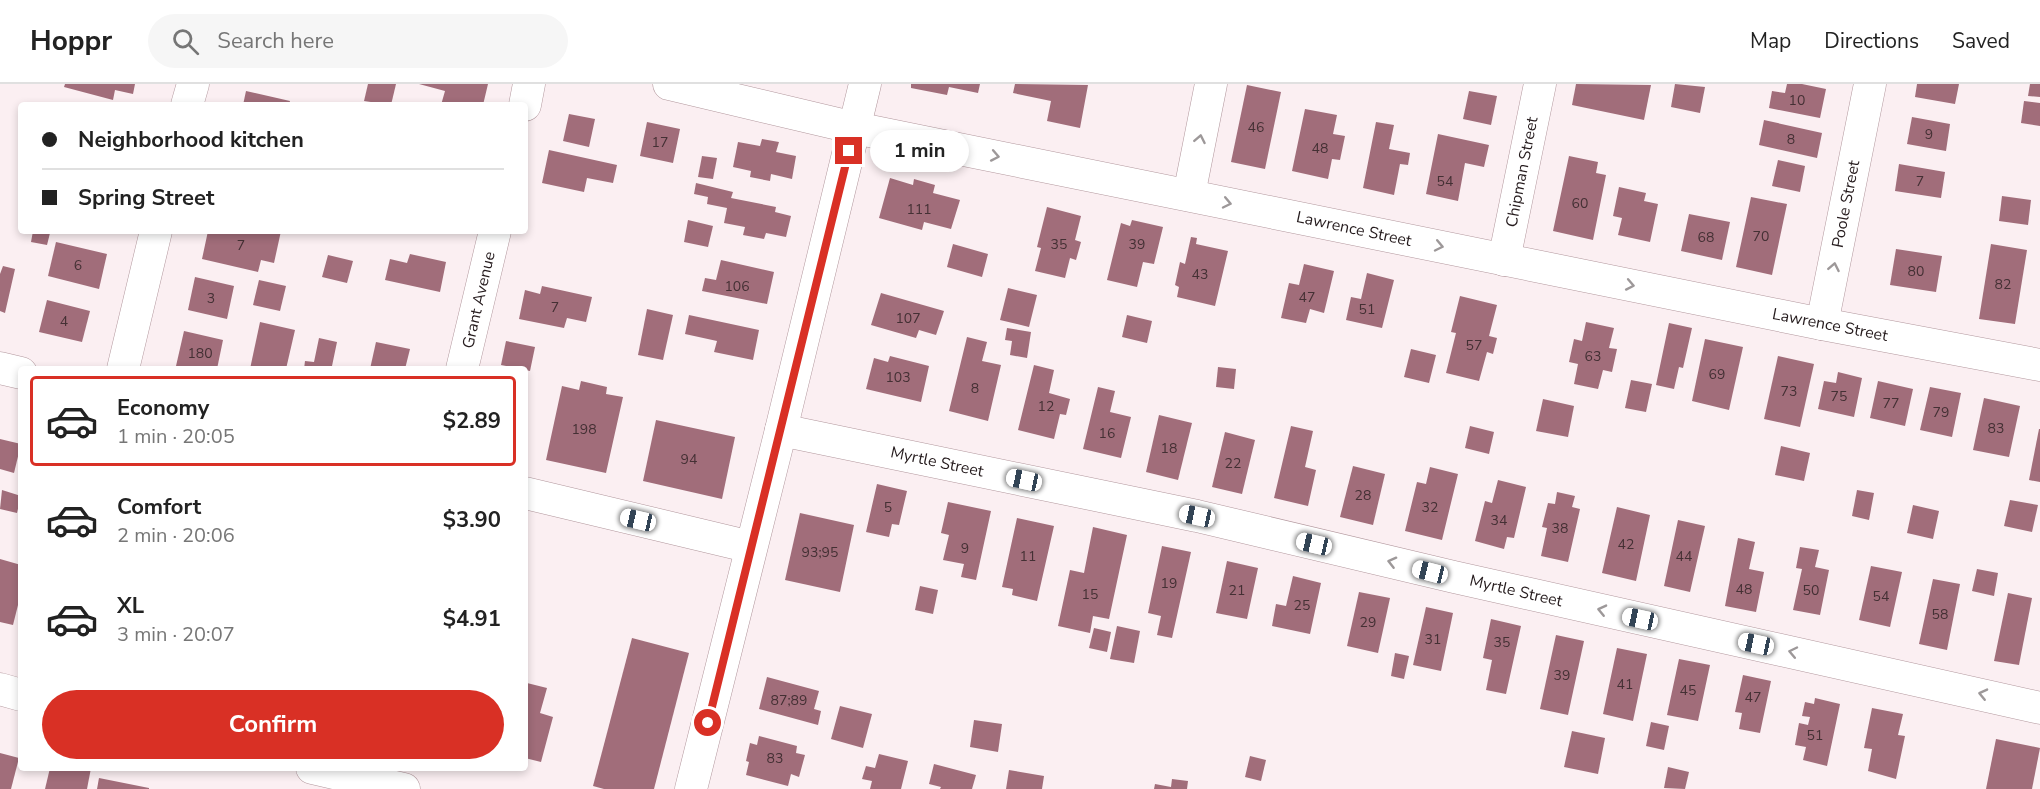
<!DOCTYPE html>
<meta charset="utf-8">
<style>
body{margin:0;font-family:"Nunito Sans",sans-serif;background:#f6f6f6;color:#222;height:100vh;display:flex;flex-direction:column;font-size:22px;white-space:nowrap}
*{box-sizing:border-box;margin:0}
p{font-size:20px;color:#767676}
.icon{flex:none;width:33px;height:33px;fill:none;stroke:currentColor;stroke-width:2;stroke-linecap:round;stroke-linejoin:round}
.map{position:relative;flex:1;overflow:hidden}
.side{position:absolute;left:18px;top:282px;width:510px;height:405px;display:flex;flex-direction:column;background:#fff;border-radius:6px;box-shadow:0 3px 9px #0003}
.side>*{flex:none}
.guide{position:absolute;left:18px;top:18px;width:510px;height:132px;border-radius:6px;box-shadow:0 3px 9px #0003;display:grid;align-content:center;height:132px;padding:0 24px;background:#fff}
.end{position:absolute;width:27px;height:27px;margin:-14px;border:8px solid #d93025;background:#fff;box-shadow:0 0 0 3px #fff}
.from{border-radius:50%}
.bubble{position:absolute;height:42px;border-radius:21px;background:#fff;box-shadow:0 3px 9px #0003;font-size:20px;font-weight:700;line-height:42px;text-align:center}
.car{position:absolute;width:18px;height:36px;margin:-18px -9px;border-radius:8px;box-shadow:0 0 4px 2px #0007;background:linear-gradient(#fff 24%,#345 0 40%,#fff 0 76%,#345 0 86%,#fff 0)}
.guide b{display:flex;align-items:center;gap:21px;height:57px;font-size:22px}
.guide b+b{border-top:2px solid #e0e0e0}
.guide i{width:15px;height:15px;background:#222}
ul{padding:10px 0 0;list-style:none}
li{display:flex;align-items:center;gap:18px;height:90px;margin:0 12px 9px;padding:0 12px;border:3px solid transparent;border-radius:6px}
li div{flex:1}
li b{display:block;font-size:22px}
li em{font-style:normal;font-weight:700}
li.active{border-color:#d93025}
li>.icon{width:54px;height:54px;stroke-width:1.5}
.button{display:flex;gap:12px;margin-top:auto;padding:12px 24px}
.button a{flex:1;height:69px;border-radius:36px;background:#d93025;color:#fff;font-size:24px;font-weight:700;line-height:69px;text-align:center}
header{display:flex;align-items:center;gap:36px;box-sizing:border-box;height:84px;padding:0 30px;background:#fff;border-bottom:2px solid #e0e0e0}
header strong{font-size:28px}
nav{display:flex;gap:33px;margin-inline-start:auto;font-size:21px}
.search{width:420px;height:54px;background:#f6f6f6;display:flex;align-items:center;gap:15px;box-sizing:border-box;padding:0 21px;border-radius:33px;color:#767676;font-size:22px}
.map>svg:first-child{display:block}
</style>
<header>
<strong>Hoppr</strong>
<div class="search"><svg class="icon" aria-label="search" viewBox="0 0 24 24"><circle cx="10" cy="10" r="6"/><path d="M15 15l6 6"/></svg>Search here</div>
<nav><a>Map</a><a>Directions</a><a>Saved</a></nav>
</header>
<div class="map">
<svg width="2040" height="705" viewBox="0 0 2040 705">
<rect width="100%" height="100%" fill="#fbeff2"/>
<g fill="#a16d7a">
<polygon points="65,0 135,0 133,10 115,6 113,16 64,3"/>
<polygon points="368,0 396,0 391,21 364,17"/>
<polygon points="419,0 488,0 483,21 441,21 445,7"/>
<polygon points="911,0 980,0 978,9 949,3 947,11 911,4"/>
<polygon points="1015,0 1088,1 1080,44 1047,37 1051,17 1013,9"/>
<polygon points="1576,0 1651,1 1644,36 1572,21"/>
<polygon points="1675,0 1705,3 1700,29 1671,23"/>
<polygon points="1787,0 1802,0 1826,5 1820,34 1769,24 1772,7 1785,9"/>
<polygon points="1917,0 1959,0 1955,20 1915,13"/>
<polygon points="2030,0 2040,0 2040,13 2028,12"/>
<polygon points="1247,1 1281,8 1265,85 1231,78"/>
<polygon points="246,7 290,17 289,21 243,21"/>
<polygon points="1469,7 1497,12 1491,41 1463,35"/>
<polygon points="2024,17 2040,19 2040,42 2021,39"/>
<polygon points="1305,25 1337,31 1333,50 1345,52 1340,76 1332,75 1328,95 1292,87"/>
<polygon points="569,30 595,35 589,63 563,57"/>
<polygon points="1912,33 1950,40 1946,67 1907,60"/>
<polygon points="1764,36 1822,49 1817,74 1759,61"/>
<polygon points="647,38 680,45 673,79 640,72"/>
<polygon points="1376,38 1394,41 1389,65 1410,69 1408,81 1400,80 1394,111 1363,104"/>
<polygon points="1438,50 1489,61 1484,83 1465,79 1458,117 1426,110"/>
<polygon points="762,55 779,58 776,68 796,72 792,95 771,90 770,97 750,93 751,87 733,83 738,58 760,62"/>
<polygon points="549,66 617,81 613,99 587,94 584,108 542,99"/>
<polygon points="702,72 717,74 713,95 698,93"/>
<polygon points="1569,72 1598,78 1596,89 1606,91 1593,156 1553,147"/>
<polygon points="1778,76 1805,82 1800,108 1772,102"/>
<polygon points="1899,80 1945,88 1941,114 1895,107"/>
<polygon points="890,94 913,101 914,95 935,101 933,109 960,116 951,145 924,138 922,146 879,134"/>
<polygon points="696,99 733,108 731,114 776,123 775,128 791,132 786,153 766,149 764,155 743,151 745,143 724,139 727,124 707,120 708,113 694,110"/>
<polygon points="1619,103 1646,109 1644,117 1658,120 1650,158 1618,151 1622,134 1613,132"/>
<polygon points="2002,112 2031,116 2028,141 1999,137"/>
<polygon points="1751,113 1787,120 1772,191 1736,183"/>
<polygon points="1047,123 1081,132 1075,156 1081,158 1076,176 1070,174 1065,194 1035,187 1041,164 1037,163"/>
<polygon points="1689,130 1730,138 1722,176 1681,167"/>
<polygon points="688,136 713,142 708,163 684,158"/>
<polygon points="1132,136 1163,143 1154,180 1143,178 1137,203 1107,196 1121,139 1130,142"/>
<polygon points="33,147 57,147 56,150 50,149 47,161 31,158"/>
<polygon points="208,147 281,147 274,179 261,176 258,188 202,175"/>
<polygon points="1191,153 1197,154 1196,160 1228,167 1215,222 1177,213 1179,203 1175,201 1180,178 1185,180"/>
<polygon points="56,158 107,170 99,205 48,192"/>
<polygon points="953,160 988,170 982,193 947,183"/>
<polygon points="1991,160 2027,166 2015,240 1979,235"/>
<polygon points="1896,165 1942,172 1936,208 1890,201"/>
<polygon points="410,170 446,178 440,208 385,196 390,175 407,179"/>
<polygon points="328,171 353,177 347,199 322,193"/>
<polygon points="721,176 774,188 767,220 702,207 705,194 716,196"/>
<polygon points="1304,180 1334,187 1324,229 1310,225 1306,239 1281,234 1289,199 1299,201"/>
<polygon points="3,182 15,185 5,229 0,227 0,190"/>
<polygon points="1367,189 1394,196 1382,244 1346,236 1351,213 1361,215"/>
<polygon points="195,193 234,202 227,235 188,226"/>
<polygon points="259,196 286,202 280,227 253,221"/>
<polygon points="542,202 592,213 586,238 567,234 564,244 519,235 525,206 540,210"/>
<polygon points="1008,204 1037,211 1029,243 1000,236"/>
<polygon points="881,209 944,227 936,251 919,246 916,254 871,241"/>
<polygon points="1460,212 1497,221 1489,252 1497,254 1493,270 1487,268 1479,297 1446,289 1456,249 1451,248"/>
<polygon points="47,216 90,227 82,258 39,248"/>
<polygon points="647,225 673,231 663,276 638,271"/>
<polygon points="689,231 759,246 753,276 714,268 717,257 685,250"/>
<polygon points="1127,231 1152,237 1147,259 1122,253"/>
<polygon points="260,238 295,246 286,285 250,285"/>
<polygon points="1586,238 1614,244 1609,264 1617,265 1612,288 1603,286 1598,305 1574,300 1578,280 1569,278 1574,255 1582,257"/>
<polygon points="1669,239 1692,244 1683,284 1679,283 1674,305 1656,301"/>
<polygon points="1007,244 1031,248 1027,274 1010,271 1012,257 1005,256"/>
<polygon points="184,247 223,256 217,285 188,285 176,282"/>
<polygon points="967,253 987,258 982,277 1001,281 988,337 949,327"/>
<polygon points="319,254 337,258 332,282 338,285 304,285 305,277 314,278"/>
<polygon points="1705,255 1743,263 1729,326 1692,317"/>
<polygon points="506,257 535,263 530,287 501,281"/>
<polygon points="376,258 410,265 405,285 370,285"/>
<polygon points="1411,265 1436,271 1429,299 1404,293"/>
<polygon points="890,272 929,282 921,318 866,305 874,274 888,278"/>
<polygon points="1778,272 1814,280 1800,343 1764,335"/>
<polygon points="1034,281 1054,286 1049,309 1070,315 1066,331 1060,330 1054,355 1018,346"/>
<polygon points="1218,283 1236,285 1234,305 1216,303"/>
<polygon points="1838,288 1862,294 1854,333 1818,325 1824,297 1836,299"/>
<polygon points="1631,296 1652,300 1646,328 1625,324"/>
<polygon points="581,297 607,303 606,310 623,313 606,389 546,376 562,302 579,306"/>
<polygon points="1878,297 1913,305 1905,342 1870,334"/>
<polygon points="1098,303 1115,307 1110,328 1131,333 1121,374 1083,365"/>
<polygon points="1930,303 1961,309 1952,353 1920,346"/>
<polygon points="1984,314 2020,322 2009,373 1973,366"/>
<polygon points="1543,315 1574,322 1568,353 1536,347"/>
<polygon points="1159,331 1192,339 1178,396 1146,388"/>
<polygon points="656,336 735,353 722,415 643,397"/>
<polygon points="1291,342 1313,347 1305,383 1316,386 1308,422 1274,414"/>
<polygon points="1470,342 1494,348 1489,370 1465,364"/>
<polygon points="2039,345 2040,345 2040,398 2029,396"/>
<polygon points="1225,348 1255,356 1242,410 1212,403"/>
<polygon points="0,355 21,360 14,389 0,385"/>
<polygon points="1781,362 1810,369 1804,397 1775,391"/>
<polygon points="1353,382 1385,390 1373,441 1340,433"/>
<polygon points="1430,383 1458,390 1442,456 1405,447 1417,398 1426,400"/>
<polygon points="1498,396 1526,403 1514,454 1507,453 1504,465 1475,457 1485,417 1492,419"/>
<polygon points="877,400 907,407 899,441 892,440 889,453 866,448"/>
<polygon points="2,406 21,412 17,429 0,425"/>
<polygon points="1857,406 1874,409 1869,436 1852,432"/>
<polygon points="1557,408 1575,412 1572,423 1580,425 1568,478 1541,472 1547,444 1542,443 1548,419 1555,420"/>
<polygon points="2010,416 2038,421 2032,448 2004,442"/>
<polygon points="948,418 991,427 976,496 961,493 964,480 943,476 949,451 941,449"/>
<polygon points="1913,421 1939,427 1933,455 1907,449"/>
<polygon points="1617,423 1650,431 1636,497 1602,489"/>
<polygon points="800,429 854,441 840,508 785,496"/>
<polygon points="1017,434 1054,442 1037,517 1012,511 1013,505 1002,503"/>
<polygon points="1678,436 1705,442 1690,508 1664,502"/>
<polygon points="1093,443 1127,451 1109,535 1093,532 1090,549 1058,542 1070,486 1084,489"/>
<polygon points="1738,454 1755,458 1749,485 1764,488 1756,528 1725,522"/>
<polygon points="1162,462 1191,468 1172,554 1157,551 1161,532 1148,529"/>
<polygon points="1800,463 1819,466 1815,483 1829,486 1820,531 1793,526 1802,485 1796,484"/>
<polygon points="0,475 21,481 21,509 13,541 0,538"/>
<polygon points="1227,477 1258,484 1247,535 1216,529"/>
<polygon points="1871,482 1902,488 1890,543 1859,536"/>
<polygon points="1977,485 1998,489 1994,512 1972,507"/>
<polygon points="1293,492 1321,499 1310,550 1272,542 1276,520 1286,522"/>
<polygon points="1933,495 1960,500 1947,566 1919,560"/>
<polygon points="920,502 938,506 933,530 915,526"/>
<polygon points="1359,508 1390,514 1378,569 1347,562"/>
<polygon points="2008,509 2032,514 2019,581 1994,577"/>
<polygon points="1426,523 1453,529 1441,587 1413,581"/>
<polygon points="1491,535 1521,542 1506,610 1486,606 1492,576 1483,574"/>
<polygon points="1117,542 1140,547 1134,579 1110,575"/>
<polygon points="1094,544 1111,548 1107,568 1089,564"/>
<polygon points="1556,551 1584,557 1568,631 1540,625"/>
<polygon points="632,554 689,569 654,705 604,705 593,702"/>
<polygon points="1617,564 1647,570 1633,637 1603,630"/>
<polygon points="1395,569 1409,572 1404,595 1391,592"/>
<polygon points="1679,575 1710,581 1698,637 1667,631"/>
<polygon points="1743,591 1771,597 1760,649 1739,645 1742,629 1735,628"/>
<polygon points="767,593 819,607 814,625 821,627 818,641 759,625"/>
<polygon points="527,599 547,604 540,629 553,633 541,678 525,674 525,605"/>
<polygon points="1815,614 1840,620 1827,682 1803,676 1806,663 1795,661 1799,639 1808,641 1810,633 1802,632 1805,618 1814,620"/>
<polygon points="840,622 872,630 863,664 831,655"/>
<polygon points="1872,624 1903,630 1898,651 1905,652 1896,695 1868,687 1872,665 1864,664"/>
<polygon points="974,636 1002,640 998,668 970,663"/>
<polygon points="1651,638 1669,642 1664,666 1646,662"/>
<polygon points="1572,647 1605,654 1598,690 1564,683"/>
<polygon points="759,652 797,662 796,669 805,671 799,693 791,690 788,702 746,691 749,678 746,677 750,659 757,661"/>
<polygon points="1996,655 2040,664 2032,705 1986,705"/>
<polygon points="0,669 19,674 11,705 0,705"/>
<polygon points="879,670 908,677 901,705 870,705 872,697 862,695 866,682 875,684"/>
<polygon points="1250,672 1266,676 1261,697 1245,693"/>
<polygon points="934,680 976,691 972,705 940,705 941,703 929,700"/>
<polygon points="1668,683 1689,688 1685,705 1664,704"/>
<polygon points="50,684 91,684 87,705 45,705"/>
<polygon points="1009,686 1044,692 1042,705 1006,705"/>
<polygon points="99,694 149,704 149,705 97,705"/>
<polygon points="1172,695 1188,697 1187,705 1154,705 1155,700 1171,703"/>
</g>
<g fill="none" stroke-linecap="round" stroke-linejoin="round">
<defs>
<g id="minor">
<polyline points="669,0 855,44 1822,240 2040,281"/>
<polyline points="187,21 193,0"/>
<polyline points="525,21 529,0"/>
<polyline points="1189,111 1211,0"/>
<polyline points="1504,176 1540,0"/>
<polyline points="1822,240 1870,0"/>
<polyline points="0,284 21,289"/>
<polyline points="123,285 156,147"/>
<polyline points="462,285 495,147"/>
<polyline points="781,346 1197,432 1454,493 2040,624"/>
<polyline points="525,409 751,463"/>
<polyline points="0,605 21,611"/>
<polyline points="312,684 404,705"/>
<polyline points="691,705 781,346 865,0"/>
</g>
</defs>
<use href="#minor" stroke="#b2979d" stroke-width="33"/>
<use href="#minor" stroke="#fff" stroke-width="32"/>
</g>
<defs><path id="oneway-chevron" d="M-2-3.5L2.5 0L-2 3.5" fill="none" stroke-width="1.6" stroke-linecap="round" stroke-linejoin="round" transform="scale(1.5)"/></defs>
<g stroke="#9d9899">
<use href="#oneway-chevron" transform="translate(1200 55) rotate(-79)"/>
<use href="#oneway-chevron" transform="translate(995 72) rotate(11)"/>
<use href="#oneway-chevron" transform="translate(1227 119) rotate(12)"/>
<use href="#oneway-chevron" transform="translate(1439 162) rotate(12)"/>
<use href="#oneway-chevron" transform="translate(1834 183) rotate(-79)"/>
<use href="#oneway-chevron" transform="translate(1630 201) rotate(11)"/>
<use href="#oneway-chevron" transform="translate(1392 478) rotate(-166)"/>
<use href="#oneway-chevron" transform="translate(1602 526) rotate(-167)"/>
<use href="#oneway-chevron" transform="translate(1793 568) rotate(-168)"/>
<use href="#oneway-chevron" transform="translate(1983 610) rotate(-167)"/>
</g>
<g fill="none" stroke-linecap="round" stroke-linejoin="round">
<polyline stroke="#d93025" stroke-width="8" points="708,639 849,67"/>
</g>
<g text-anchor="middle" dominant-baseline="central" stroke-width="4.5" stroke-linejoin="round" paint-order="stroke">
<g font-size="14" fill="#443034">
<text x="1797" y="16">10</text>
<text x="1256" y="43">46</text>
<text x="1929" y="50">9</text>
<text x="1791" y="55">8</text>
<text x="660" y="58">17</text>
<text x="1320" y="64">48</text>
<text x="1445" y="97">54</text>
<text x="1920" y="97">7</text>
<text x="1580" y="119">60</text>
<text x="919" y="125">111</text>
<text x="1761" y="152">70</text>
<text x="1706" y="153">68</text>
<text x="1059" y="160">35</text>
<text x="1137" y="160">39</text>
<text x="241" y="161">7</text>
<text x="78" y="181">6</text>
<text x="1916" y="187">80</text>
<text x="1200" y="190">43</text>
<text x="2003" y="200">82</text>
<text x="737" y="202">106</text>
<text x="1307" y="213">47</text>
<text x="211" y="214">3</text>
<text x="555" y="223">7</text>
<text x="1367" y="225">51</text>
<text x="908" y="234">107</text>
<text x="64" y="237">4</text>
<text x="1474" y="261">57</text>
<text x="200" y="269">180</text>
<text x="1593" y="272">63</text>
<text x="1717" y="290">69</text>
<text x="898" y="293">103</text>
<text x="975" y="304">8</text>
<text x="1789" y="307">73</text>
<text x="1839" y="312">75</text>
<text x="1891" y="319">77</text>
<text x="1046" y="322">12</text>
<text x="1941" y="328">79</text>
<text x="1996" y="344">83</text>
<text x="584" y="345">198</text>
<text x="1107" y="349">16</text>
<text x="1169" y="364">18</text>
<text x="689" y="375">94</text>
<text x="1233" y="379">22</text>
<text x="1363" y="411">28</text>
<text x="888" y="423">5</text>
<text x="1430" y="423">32</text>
<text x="1499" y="436">34</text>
<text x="1560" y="444">38</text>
<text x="1626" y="460">42</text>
<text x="965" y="464">9</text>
<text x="820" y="468">93;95</text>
<text x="1028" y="472">11</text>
<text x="1684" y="472">44</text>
<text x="1169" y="499">19</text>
<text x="1744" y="505">48</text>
<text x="1237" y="506">21</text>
<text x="1811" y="506">50</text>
<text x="1090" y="510">15</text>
<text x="1881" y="512">54</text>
<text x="1302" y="521">25</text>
<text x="1940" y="530">58</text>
<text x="1368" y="538">29</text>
<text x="1433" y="555">31</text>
<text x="1502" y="558">35</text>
<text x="1562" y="591">39</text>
<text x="1625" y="600">41</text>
<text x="1688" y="606">45</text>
<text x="1753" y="613">47</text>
<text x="789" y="616">87;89</text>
<text x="1815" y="651">51</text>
<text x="775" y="674">83</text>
</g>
<g font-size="16" fill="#251b1d" stroke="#fff">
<text transform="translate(1522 88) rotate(-79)">Chipman Street</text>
<text transform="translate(1846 120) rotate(-79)">Poole Street</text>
<text transform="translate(1354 145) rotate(12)">Lawrence Street</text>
<text transform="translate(479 216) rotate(-77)">Grant Avenue</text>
<text transform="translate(1830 241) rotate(11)">Lawrence Street</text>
<text transform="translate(937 378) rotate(12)">Myrtle Street</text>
<text transform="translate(1516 507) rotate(13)">Myrtle Street</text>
</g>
</g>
</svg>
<i class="end from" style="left:708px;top:639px"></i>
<i class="end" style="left:849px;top:67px"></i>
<div class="bubble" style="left:870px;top:46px;width:99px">1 min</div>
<i class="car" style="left:1024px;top:396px;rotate:282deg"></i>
<i class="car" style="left:1197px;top:432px;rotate:282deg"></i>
<i class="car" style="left:638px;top:436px;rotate:283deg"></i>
<i class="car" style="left:1314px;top:460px;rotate:283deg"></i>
<i class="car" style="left:1430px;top:488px;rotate:284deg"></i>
<i class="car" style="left:1640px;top:535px;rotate:282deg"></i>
<i class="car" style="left:1756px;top:560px;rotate:282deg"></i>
<div class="guide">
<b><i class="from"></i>Neighborhood kitchen</b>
<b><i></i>Spring Street</b>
</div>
<section class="side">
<ul>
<li class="active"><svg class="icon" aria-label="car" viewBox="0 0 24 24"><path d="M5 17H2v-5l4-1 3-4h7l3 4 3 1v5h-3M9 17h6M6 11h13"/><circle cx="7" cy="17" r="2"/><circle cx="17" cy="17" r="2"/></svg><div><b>Economy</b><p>1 min · 20:05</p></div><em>$2.89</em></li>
<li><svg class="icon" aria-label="car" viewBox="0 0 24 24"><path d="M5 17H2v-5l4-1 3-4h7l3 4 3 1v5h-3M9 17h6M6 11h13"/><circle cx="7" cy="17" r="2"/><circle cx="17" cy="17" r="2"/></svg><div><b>Comfort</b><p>2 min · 20:06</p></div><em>$3.90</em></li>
<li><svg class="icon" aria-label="car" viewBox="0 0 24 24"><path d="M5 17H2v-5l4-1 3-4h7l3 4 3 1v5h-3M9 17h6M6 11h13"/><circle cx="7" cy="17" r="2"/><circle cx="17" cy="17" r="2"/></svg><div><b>XL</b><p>3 min · 20:07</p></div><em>$4.91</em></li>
</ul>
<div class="button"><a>Confirm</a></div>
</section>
</div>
